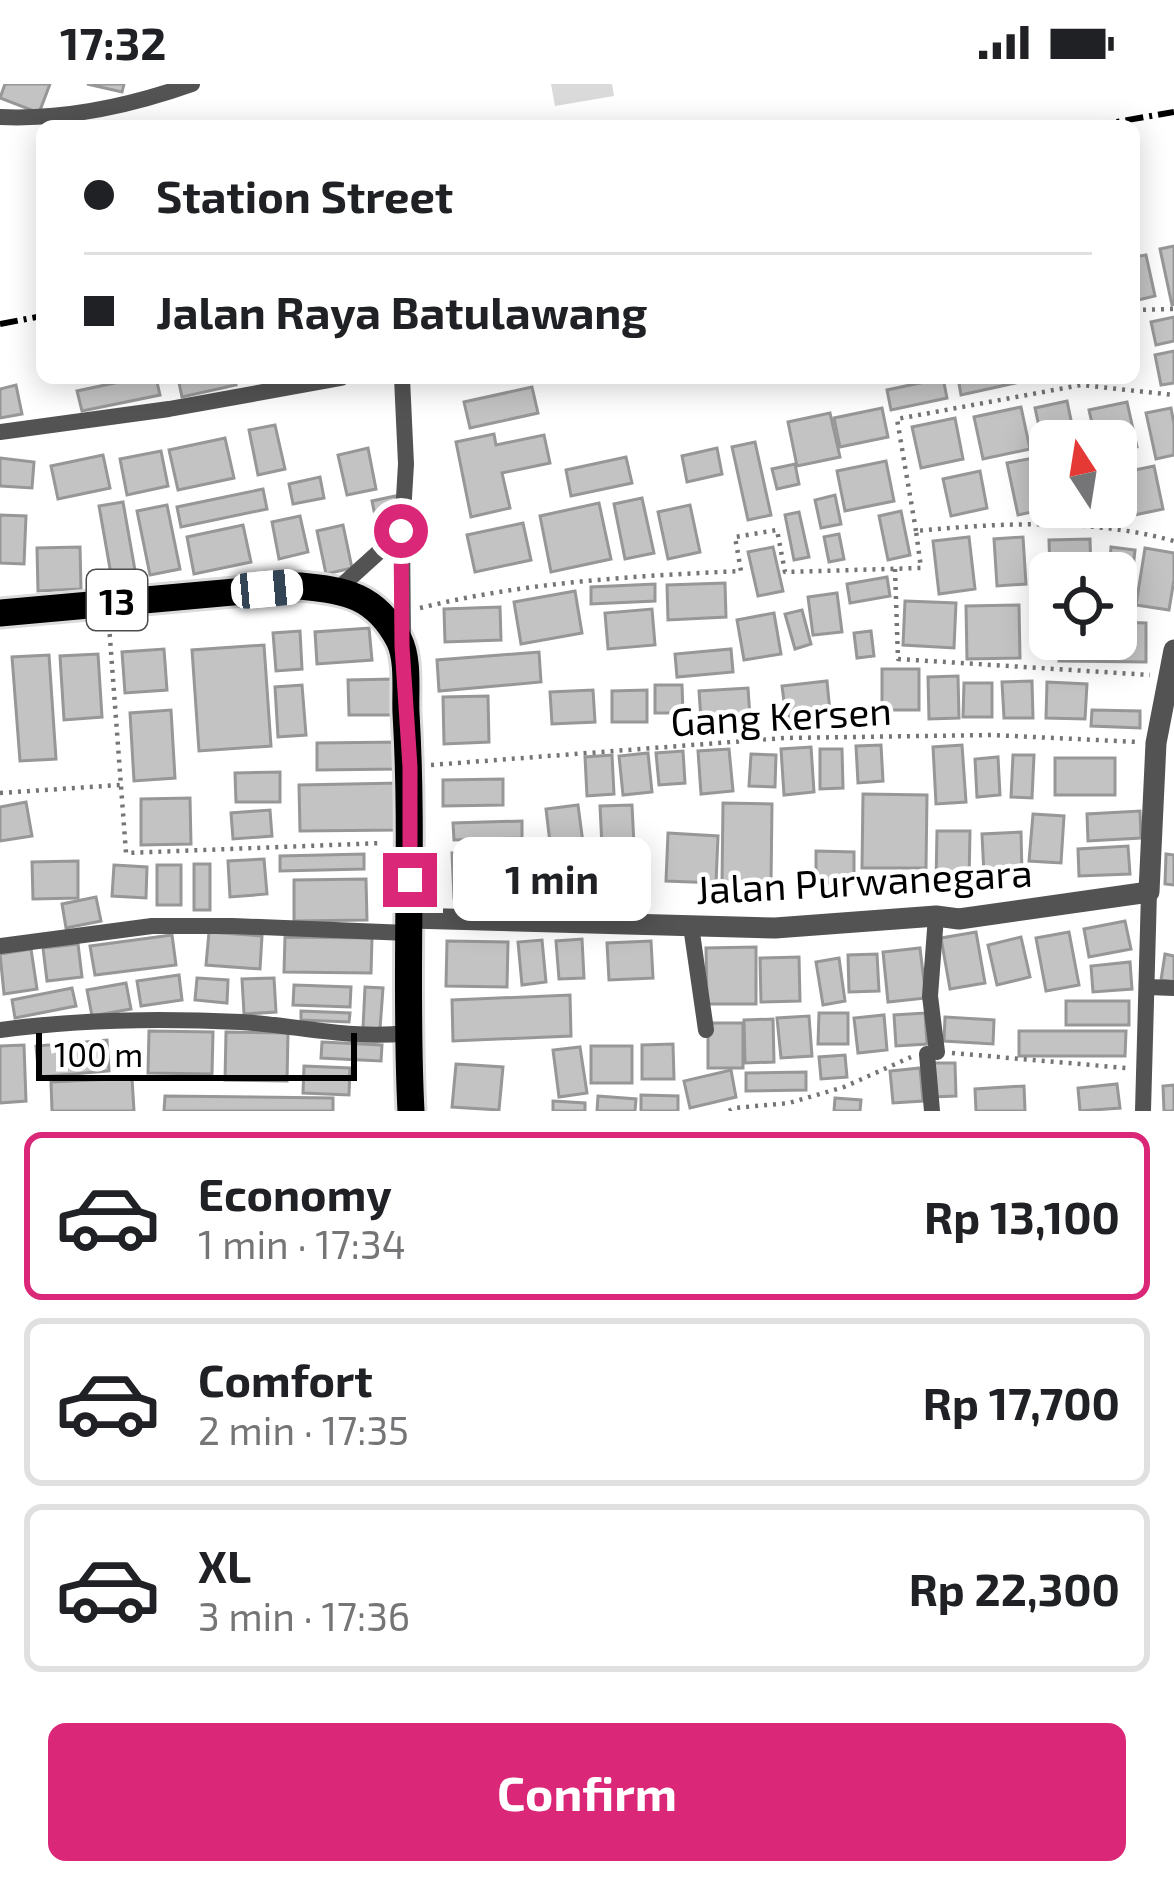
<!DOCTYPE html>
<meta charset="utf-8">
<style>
body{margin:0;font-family:"Exo 2",sans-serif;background:#f6f6f6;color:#202124;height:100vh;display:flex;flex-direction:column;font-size:45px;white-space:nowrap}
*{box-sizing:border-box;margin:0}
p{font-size:39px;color:#757577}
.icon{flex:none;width:66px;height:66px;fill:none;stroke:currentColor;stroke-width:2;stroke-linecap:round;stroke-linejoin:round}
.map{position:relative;height:1027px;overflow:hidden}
.details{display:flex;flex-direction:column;background:#fff;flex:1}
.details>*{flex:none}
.banner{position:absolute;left:36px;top:36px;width:1104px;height:264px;border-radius:18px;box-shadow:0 6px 30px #0003;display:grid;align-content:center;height:264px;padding:0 48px;background:#fff}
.needle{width:78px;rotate:348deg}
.fabs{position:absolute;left:1029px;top:336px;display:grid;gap:24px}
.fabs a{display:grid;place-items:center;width:108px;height:108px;border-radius:18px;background:#fff;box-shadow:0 6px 30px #0003;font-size:60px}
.scale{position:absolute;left:36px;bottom:30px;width:321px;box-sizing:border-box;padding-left:12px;border:6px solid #000;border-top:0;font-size:33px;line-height:42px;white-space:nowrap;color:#000;-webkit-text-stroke:9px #fff;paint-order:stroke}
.end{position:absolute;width:54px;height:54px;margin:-27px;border:15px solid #db2777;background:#fff;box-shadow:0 0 0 6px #fff}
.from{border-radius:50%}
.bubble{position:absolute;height:84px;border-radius:18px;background:#fff;box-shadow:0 6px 30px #0003;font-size:39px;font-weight:700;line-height:84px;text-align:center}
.car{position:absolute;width:36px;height:72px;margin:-36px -18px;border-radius:15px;box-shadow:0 0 9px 3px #0007;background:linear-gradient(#fff 24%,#345 0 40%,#fff 0 76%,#345 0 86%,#fff 0)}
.banner b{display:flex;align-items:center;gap:42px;height:114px;font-size:45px}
.banner b+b{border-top:3px solid #e0e0e0}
.banner i{width:30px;height:30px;background:#202124}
ul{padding:21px 0 0;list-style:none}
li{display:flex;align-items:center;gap:36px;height:168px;margin:0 24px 18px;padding:0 24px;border:6px solid #e0e0e0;border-radius:18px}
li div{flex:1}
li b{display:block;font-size:45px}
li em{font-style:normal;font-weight:700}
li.current{border-color:#db2777}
li>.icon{width:108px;height:108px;stroke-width:1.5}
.button{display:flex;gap:24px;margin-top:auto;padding:24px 48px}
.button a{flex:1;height:138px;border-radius:18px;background:#db2777;color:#fff;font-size:48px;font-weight:700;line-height:138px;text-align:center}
.status{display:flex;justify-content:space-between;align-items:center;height:84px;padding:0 60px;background:#fff;direction:ltr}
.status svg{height:33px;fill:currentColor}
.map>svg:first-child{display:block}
</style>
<div class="status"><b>17:32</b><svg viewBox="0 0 49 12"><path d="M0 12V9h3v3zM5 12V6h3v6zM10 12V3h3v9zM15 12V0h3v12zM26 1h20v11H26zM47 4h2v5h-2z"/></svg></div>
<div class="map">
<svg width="1174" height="1027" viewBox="0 0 1174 1027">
<rect width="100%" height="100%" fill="#fff"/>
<polygon fill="#dadada" points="551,0 612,0 614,12 555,22"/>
<g fill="#c3c3c3" stroke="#979797" stroke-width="3">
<polygon points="5,0 50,0 39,29 0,14"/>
<polygon points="87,0 124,0 122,8"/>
<polygon points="1174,162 1174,220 1172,221 1160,165"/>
<polygon points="1146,171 1155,212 1134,217 1134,173"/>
<polygon points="1174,233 1174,257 1156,261 1151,238"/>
<polygon points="1174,267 1174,299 1161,301 1155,271"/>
<polygon points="138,294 156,294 160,311 82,327 77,307"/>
<polygon points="178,294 234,294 236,301 182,313"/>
<polygon points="943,294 947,314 891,326 887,306"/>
<polygon points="958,294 1014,294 1015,299 961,311"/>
<polygon points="16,301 22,330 0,334 0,305"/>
<polygon points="532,303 538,329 470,344 464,318"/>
<polygon points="1067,317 1075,355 1050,357 1050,360 1043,361 1035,324"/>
<polygon points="1127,318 1137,363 1116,368 1116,357 1096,357 1089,326"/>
<polygon points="1021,323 1030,365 983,375 974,333"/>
<polygon points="882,324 888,353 840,363 834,334"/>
<polygon points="1171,324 1174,340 1174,371 1156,375 1146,329"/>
<polygon points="830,329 840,373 797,382 788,338"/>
<polygon points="955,334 963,375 921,384 912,343"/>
<polygon points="275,341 285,385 258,391 249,346"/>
<polygon points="494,350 496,361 544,351 550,379 502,389 510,424 471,433 456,358"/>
<polygon points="225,354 234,394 178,406 169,366"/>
<polygon points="755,358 771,431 748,436 732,363"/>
<polygon points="368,364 376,405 347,411 338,371"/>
<polygon points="717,364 722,390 687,398 682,372"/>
<polygon points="161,367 168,402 127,411 120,375"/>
<polygon points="103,371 110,404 58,415 51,382"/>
<polygon points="626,373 632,399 571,412 566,386"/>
<polygon points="1039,373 1050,424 1018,431 1007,379"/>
<polygon points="0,374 34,378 32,404 0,402"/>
<polygon points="886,377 894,417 845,427 837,387"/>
<polygon points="795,380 799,400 777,405 772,385"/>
<polygon points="1154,382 1163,425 1125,433 1116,390"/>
<polygon points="980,387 987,424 951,432 943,395"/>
<polygon points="320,393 324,414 293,420 289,400"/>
<polygon points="263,405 267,425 181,443 177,423"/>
<polygon points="835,411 841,440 821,444 815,416"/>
<polygon points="395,412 402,446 379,451 372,417"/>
<polygon points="642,414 654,469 625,475 614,420"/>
<polygon points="123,418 136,492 112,496 99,422"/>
<polygon points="599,419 611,475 551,488 540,432"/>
<polygon points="167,421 180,485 150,491 137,427"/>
<polygon points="690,421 700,468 668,475 658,428"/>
<polygon points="1066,423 1104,423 1067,431"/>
<polygon points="901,427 910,471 888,476 879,432"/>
<polygon points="799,428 809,473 794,476 785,431"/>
<polygon points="0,431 26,432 24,480 0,479"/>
<polygon points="300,432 308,468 279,475 272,438"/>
<polygon points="523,439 531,476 475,488 467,451"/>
<polygon points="243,441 251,478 194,490 187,453"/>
<polygon points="343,441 352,484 326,490 317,447"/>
<polygon points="839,450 844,475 829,478 824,453"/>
<polygon points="969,453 975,505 939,510 933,457"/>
<polygon points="1023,453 1026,500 997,502 994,455"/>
<polygon points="1090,455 1091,489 1050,489 1049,456"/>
<polygon points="80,463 81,505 38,507 37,464"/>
<polygon points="773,463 783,507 758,512 748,468"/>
<polygon points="1111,463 1135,466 1129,522 1116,521 1116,489 1109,489"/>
<polygon points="1145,464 1174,469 1174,496 1169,526 1136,521"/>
<polygon points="887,493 890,512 850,519 847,500"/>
<polygon points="725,499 726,533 668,536 667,501"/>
<polygon points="655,500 655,517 591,520 591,503"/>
<polygon points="575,507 582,549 521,560 514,518"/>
<polygon points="837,509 842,548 813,551 808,513"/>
<polygon points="905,517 956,519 954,564 903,561"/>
<polygon points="1019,521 1020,574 967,575 966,522"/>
<polygon points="500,523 501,556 445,558 444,525"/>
<polygon points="652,525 655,561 608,565 605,529"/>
<polygon points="802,526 811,560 795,565 785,530"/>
<polygon points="774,529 781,570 744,576 737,536"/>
<polygon points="1116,538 1146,539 1146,578 1059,577 1059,555 1116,555"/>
<polygon points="369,544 372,576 317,580 315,548"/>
<polygon points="300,547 302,585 276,587 273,549"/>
<polygon points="871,547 874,572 857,574 854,549"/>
<polygon points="264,561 271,662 199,667 192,566"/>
<polygon points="164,565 167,606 125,609 122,568"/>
<polygon points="731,565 733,588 677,593 675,570"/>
<polygon points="539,568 541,598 439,607 437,576"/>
<polygon points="98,570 102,633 64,636 60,572"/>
<polygon points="49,571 56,675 20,677 12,573"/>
<rect x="882" y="585" width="37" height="41"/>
<polygon points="958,592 959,634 929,635 928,593"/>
<polygon points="393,595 394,631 349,631 348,596"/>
<polygon points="827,597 830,628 786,633 782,602"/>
<polygon points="1032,597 1033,634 1004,634 1002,598"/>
<polygon points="1047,598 1087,600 1085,635 1046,634"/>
<polygon points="964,599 992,599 992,633 963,633"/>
<polygon points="302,601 306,651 278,653 275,603"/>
<polygon points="655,601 682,601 683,629 655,629"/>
<polygon points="748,604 750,633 701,636 699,607"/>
<polygon points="593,606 595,638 552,640 550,608"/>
<polygon points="647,606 647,638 612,638 612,607"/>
<polygon points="488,612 489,658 444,660 443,613"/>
<polygon points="171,626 175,694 134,697 130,629"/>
<polygon points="1092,626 1140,627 1140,644 1091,642"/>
<polygon points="399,658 399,685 317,686 317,659"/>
<polygon points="881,661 883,697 858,699 856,662"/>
<polygon points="962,661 966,718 936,720 933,663"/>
<polygon points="811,663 814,708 784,711 781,665"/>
<polygon points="729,665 733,707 701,710 698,667"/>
<polygon points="820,665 842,665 843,704 820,705"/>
<polygon points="683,667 685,699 659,701 656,669"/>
<polygon points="648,669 652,708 623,711 619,672"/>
<polygon points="751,670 776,671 775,703 749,702"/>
<polygon points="612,671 614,710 587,712 585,673"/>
<polygon points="1013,671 1034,671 1032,714 1011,713"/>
<polygon points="998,673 1000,711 977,713 975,675"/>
<rect x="1055" y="674" width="60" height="37"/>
<polygon points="280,688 280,718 236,718 235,689"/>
<polygon points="503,695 503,721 443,722 443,696"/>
<polygon points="400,699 400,746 300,747 299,701"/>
<polygon points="863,710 927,711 926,784 862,784"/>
<polygon points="190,714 191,760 141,761 141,715"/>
<polygon points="26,718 32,752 0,757 0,723"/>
<polygon points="723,719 772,720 771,802 722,801"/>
<polygon points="578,721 588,797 555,801 546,725"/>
<polygon points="632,721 636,802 604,803 600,722"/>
<polygon points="270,726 272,752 233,755 231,729"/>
<polygon points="1140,727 1141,754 1088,757 1087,730"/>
<polygon points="1033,730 1064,732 1061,779 1029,777"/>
<polygon points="522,737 522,754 454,756 453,739"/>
<polygon points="937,747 970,747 969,799 936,799"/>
<polygon points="1021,748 1022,790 984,791 982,750"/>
<polygon points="668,749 718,752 716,799 666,797"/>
<polygon points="1128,762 1130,790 1079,792 1078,765"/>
<polygon points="531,767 533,812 454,814 452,769"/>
<polygon points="816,767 854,768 854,799 816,799"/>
<polygon points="364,770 364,785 280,787 280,772"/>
<polygon points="1166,770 1174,771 1174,801 1165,800"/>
<polygon points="264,775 267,810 230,813 228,777"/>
<polygon points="78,777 78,814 33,815 32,778"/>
<rect x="194" y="780" width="16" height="46"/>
<polygon points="114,781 147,783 146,814 112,812"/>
<rect x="157" y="781" width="24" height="40"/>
<polygon points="366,795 367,836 294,837 294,796"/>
<polygon points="96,813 101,837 66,844 62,820"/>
<polygon points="1125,837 1131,865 1089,873 1084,845"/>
<polygon points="209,848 262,852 260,885 206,881"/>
<polygon points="976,848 985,899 950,905 941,854"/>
<polygon points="1069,848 1079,901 1046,907 1036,854"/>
<polygon points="172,851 176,881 95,891 90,862"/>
<polygon points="285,853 372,854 371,889 284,888"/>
<polygon points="1021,853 1030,893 997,901 988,861"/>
<polygon points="582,855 584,894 559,895 556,857"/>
<polygon points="542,856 546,898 522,901 518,858"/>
<polygon points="447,857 508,858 507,903 446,902"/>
<polygon points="651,857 653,894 609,896 607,859"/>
<polygon points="78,860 82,893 47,897 43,864"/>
<polygon points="756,863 756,920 707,920 706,864"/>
<polygon points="920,864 926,914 888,918 883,868"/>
<polygon points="31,865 37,905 4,910 0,870"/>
<polygon points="877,870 879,907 849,908 848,871"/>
<polygon points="1165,870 1174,872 1174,898 1161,896"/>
<polygon points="799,873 800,917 761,918 760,874"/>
<polygon points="839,874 845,917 823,921 816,878"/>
<polygon points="1130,878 1132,905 1093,908 1091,882"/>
<polygon points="179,891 182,916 141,922 137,897"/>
<polygon points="197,894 228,896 227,919 195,916"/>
<polygon points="274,894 276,928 244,930 242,895"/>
<polygon points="126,899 131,925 92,932 87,906"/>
<polygon points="294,901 351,903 350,923 293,921"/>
<polygon points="365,903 383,904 380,945 363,944"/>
<polygon points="72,904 76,922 15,934 12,916"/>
<polygon points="570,911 571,952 453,957 452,916"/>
<rect x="1066" y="917" width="63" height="24"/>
<polygon points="301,927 350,929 349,938 301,936"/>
<polygon points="819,929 848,929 848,960 818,960"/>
<polygon points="925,929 927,960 896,962 894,931"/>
<polygon points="884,931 887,966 858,969 854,934"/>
<polygon points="809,932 812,972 781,974 777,934"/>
<polygon points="945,933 994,936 993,960 944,957"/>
<polygon points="773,935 774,978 745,979 744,936"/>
<rect x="708" y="939" width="35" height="45"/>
<polygon points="149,947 213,948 212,990 148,989"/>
<polygon points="1019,947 1126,947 1125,972 1019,972"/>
<polygon points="226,948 288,949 287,997 225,996"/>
<polygon points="107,956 109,987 39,993 36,962"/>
<polygon points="322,958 382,961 381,977 321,974"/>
<polygon points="673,960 674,995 642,995 642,961"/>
<polygon points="24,961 26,1017 0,1019 0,962"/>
<rect x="591" y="962" width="41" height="37"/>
<polygon points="580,963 587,1009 559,1013 553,966"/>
<polygon points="845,971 847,993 821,995 819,973"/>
<polygon points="933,979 955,979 956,1012 933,1013"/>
<polygon points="456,980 503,983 499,1026 452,1023"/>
<polygon points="304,982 350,984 349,1011 303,1009"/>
<polygon points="920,984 923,1017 893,1019 890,987"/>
<polygon points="731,986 736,1013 690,1024 684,997"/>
<polygon points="806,988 806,1006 746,1007 746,989"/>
<polygon points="132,994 134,1027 52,1027 51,998"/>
<polygon points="1117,1000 1120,1024 1080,1027 1078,1004"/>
<polygon points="1174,1001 1174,1027 1164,1027 1163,1002"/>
<polygon points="1024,1002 1025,1027 976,1027 975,1005"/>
<polygon points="641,1011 678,1012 678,1027 641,1027"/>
<polygon points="165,1012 333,1014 333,1027 164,1027"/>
<polygon points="598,1012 636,1015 635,1027 597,1027"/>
<polygon points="835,1014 861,1016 860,1027 834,1027"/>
<polygon points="553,1017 585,1019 585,1027 553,1027"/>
</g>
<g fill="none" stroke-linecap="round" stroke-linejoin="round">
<defs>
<path id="trunk" d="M0,529l300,-27c46,4 76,10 99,54 10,20 6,52 7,73 8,133 -2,265 5,398"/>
</defs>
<use href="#trunk" stroke="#dbdbdb" stroke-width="33"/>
<g stroke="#757575" stroke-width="4.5" stroke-dasharray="3 6" stroke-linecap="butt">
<polyline points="1134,226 1174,225"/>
<polyline points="916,447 897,335 1081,301 1174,311"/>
<polyline points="895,485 898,575 1150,591"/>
<path d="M420,524c105,-26 214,-32 321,-37l-6,-34 42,-7 8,42 136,-4 -5,-37c85,-8 175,-13 258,10"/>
<polyline points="109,541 126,769 383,759"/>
<polyline points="431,681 784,654 992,651 1138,658"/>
<polyline points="0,709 120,701"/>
<polyline points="952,969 1126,984"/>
<polyline points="729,1027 734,1024 789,1019 844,1003 911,973"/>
</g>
<g stroke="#535353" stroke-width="16">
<path d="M0,33c66,3 130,-11 192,-33"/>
<polyline points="402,294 406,380 402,447 403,556"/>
<polyline points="0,348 169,325 341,294"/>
<polyline points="338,505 402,447"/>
<polyline points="936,832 930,912 937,968"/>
<polyline points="691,842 706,946"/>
<polyline points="0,862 152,842 233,842 408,849"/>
<polyline points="1147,903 1174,904"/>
<path d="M0,946c79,-11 161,-12 241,-8 55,3 111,18 166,11"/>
<polyline points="927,970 932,1027"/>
<polyline points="1143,1027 1149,808"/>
</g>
<polyline stroke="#535353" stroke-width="21" points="410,834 775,844 936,832 959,835 1149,808 1156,659 1174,566"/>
<use href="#trunk" stroke="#000" stroke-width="27"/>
<g stroke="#000" stroke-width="6" stroke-dasharray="18 6 3 6" stroke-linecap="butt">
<polyline points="1093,42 1174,28"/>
<polyline points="0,240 42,232"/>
</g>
</g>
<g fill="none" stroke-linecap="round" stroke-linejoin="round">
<polyline stroke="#db2777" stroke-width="15" points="401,447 402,562 410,683 410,796"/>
</g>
<g text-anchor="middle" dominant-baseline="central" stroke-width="9" stroke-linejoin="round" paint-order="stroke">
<rect fill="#fff" stroke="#4c4c4c" stroke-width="3" x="87" y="486" width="60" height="60" rx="9"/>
<g font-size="36" font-weight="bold" fill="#000">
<text x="117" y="516">13</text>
</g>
<g font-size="39" fill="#000" stroke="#fff">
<text transform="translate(781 631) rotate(-3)">Gang Kersen</text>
<text transform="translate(864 796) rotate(-3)">Jalan Purwanegara</text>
</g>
</g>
</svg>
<div class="fabs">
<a><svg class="needle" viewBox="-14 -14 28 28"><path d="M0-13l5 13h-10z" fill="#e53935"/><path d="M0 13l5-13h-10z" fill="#757577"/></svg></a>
<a><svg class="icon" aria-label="locate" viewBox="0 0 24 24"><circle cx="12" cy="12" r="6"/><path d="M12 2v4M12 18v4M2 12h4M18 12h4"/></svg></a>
</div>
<div class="scale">100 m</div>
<i class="end from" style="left:401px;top:447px"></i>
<i class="end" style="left:410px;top:796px"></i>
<div class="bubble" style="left:453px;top:753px;width:198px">1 min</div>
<i class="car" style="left:267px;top:505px;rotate:85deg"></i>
<div class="banner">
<b><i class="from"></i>Station Street</b>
<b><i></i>Jalan Raya Batulawang</b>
</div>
</div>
<section class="details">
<ul>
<li class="current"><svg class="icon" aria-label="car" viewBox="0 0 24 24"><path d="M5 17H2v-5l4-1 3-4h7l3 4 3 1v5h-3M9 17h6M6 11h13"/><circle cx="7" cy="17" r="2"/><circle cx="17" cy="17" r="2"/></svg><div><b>Economy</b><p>1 min · 17:34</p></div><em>Rp 13,100</em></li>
<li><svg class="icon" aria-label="car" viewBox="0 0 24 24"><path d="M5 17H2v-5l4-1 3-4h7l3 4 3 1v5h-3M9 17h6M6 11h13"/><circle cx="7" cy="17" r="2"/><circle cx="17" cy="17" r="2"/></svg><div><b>Comfort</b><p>2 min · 17:35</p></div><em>Rp 17,700</em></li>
<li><svg class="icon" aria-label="car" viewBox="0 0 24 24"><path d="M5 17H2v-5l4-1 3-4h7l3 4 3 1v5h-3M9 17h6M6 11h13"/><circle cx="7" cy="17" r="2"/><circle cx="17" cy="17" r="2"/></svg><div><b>XL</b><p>3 min · 17:36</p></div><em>Rp 22,300</em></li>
</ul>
<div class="button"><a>Confirm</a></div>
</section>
